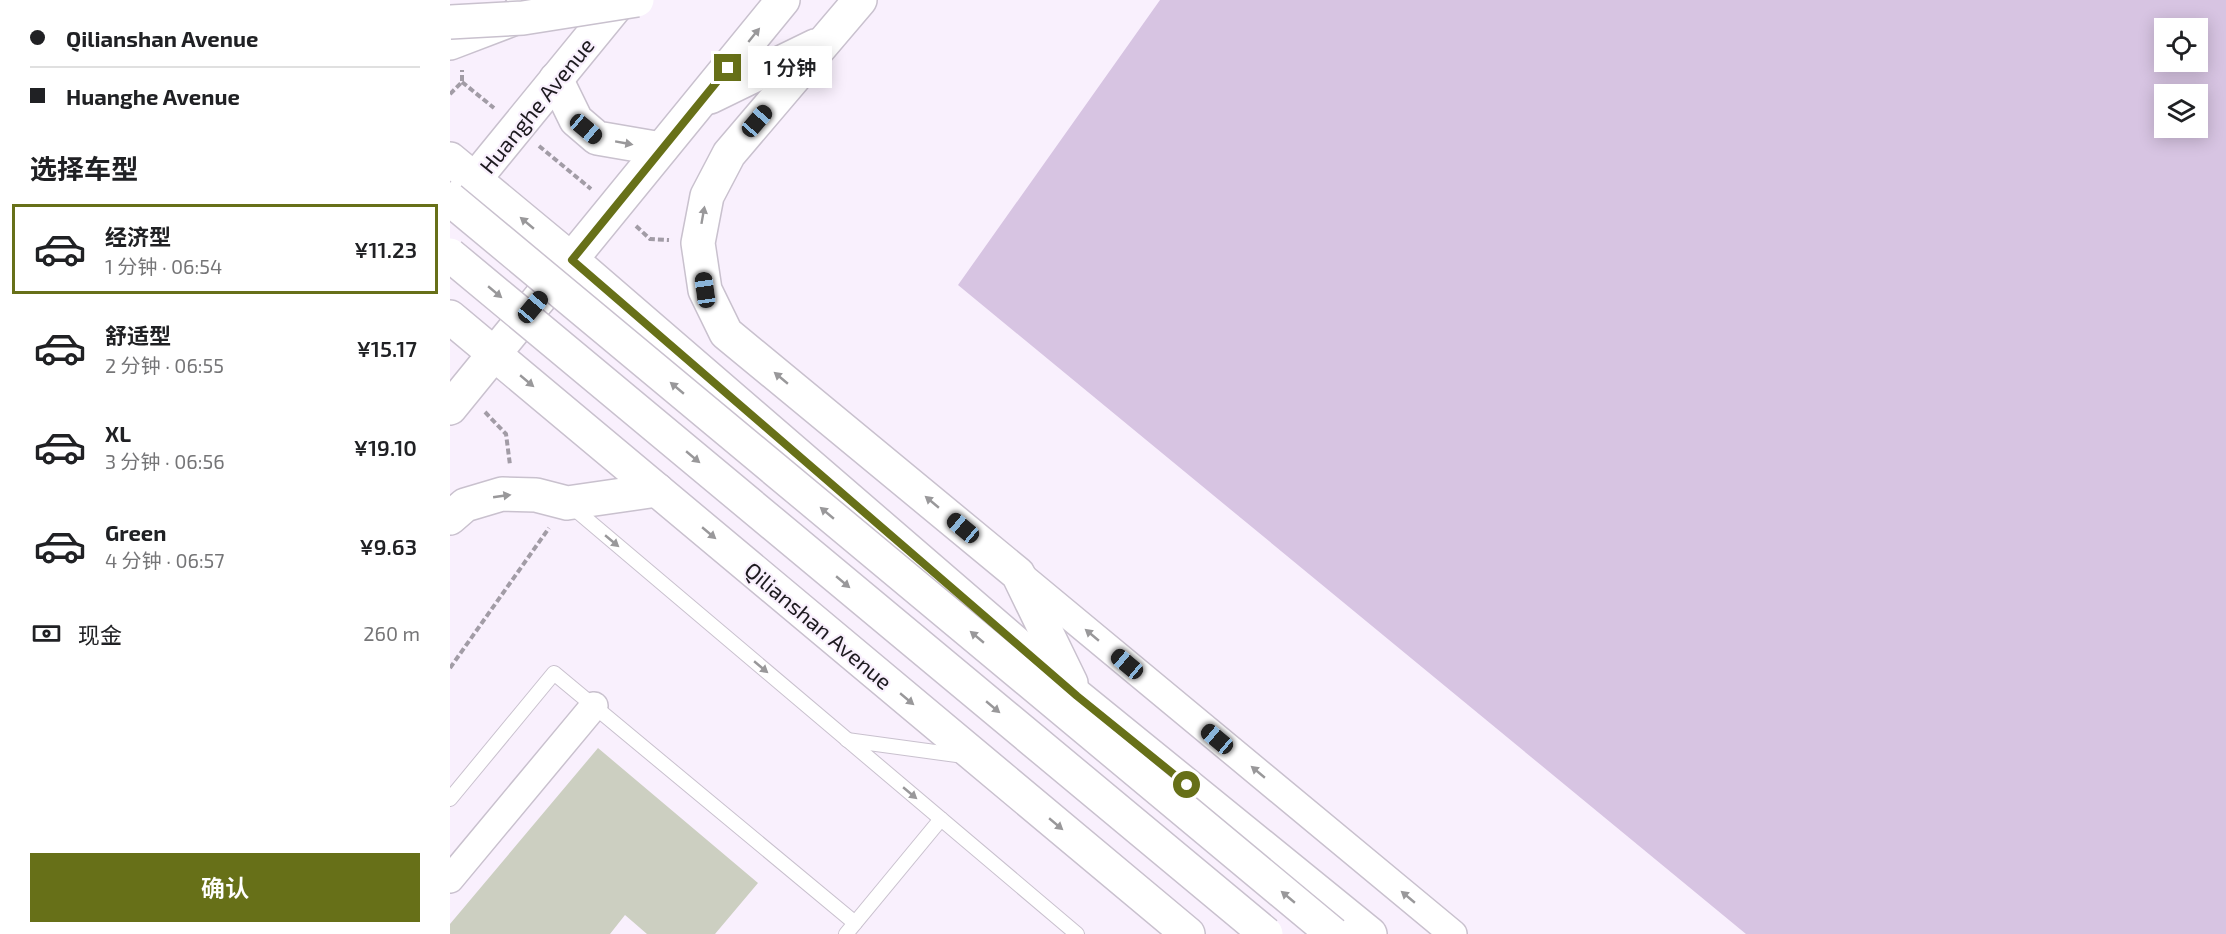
<!DOCTYPE html>
<html lang="zh">
<meta charset="utf-8">
<style>
body{margin:0;font-family:"Exo 2","Noto Sans SC",sans-serif;background:#f6f6f6;color:#202124;height:100vh;display:flex;flex-direction:column;font-size:22px;white-space:nowrap}
*{box-sizing:border-box;margin:0}
p{font-size:20px;color:#757577}
.icon{flex:none;width:33px;height:33px;fill:none;stroke:currentColor;stroke-width:2;stroke-linecap:round;stroke-linejoin:round}
.map{position:relative;flex:1;overflow:hidden}
.details{display:flex;flex-direction:column;background:#fff;width:450px}
.details>*{flex:none}
.banner{display:grid;align-content:center;height:132px;padding:0 30px;background:#fff}
.tools{position:absolute;left:1704px;top:18px;display:grid;gap:12px}
.tools a{display:grid;place-items:center;width:54px;height:54px;border-radius:0px;background:#fff;box-shadow:0 3px 15px #0003;font-size:30px}
.end{position:absolute;width:27px;height:27px;margin:-14px;border:8px solid #677018;background:#fff;box-shadow:0 0 0 3px #fff}
.from{border-radius:50%}
.bubble{position:absolute;height:42px;border-radius:0px;background:#fff;box-shadow:0 3px 15px #0003;font-size:20px;font-weight:600;line-height:42px;text-align:center}
.car{position:absolute;width:18px;height:36px;margin:-18px -9px;border-radius:8px;box-shadow:0 0 4px 2px #0007;background:linear-gradient(#222 24%,#8ab4d8 0 40%,#222 0 76%,#8ab4d8 0 86%,#222 0)}
.banner b{display:flex;align-items:center;gap:21px;height:57px;font-size:22px}
.banner b+b{border-top:2px solid #e0e0e0}
.banner i{width:15px;height:15px;background:#202124}
ul{padding:0;list-style:none}
li{display:flex;align-items:center;gap:18px;height:90px;margin:0 12px 9px;padding:0 18px;border:3px solid transparent;border-radius:0px}
li div{flex:1}
li b{display:block;font-size:22px}
li em{font-style:normal;font-weight:600}
li.selected{border-color:#677018}
li>.icon{width:54px;height:54px;stroke-width:1.5}
h2{padding:0 30px;font-size:27px;line-height:72px}
.pay{display:flex;align-items:center;gap:15px;height:66px;padding:0 30px;font-size:22px}
.pay p{margin-inline-start:auto}
.action{display:flex;gap:12px;margin-top:auto;padding:12px 30px}
.action a{flex:1;height:69px;border-radius:0px;background:#677018;color:#fff;font-size:24px;font-weight:600;line-height:69px;text-align:center}
main{display:flex;flex:1;min-height:0}
.map>svg:first-child{display:block}
</style>
<main>
<section class="details">
<div class="banner">
<b><i class="from"></i>Qilianshan Avenue</b>
<b><i></i>Huanghe Avenue</b>
</div>
<h2>选择车型</h2>
<ul>
<li class="selected"><svg class="icon" aria-label="car" viewBox="0 0 24 24"><path d="M5 17H2v-5l4-1 3-4h7l3 4 3 1v5h-3M9 17h6M6 11h13"/><circle cx="7" cy="17" r="2"/><circle cx="17" cy="17" r="2"/></svg><div><b>经济型</b><p>1 分钟 · 06:54</p></div><em>¥11.23</em></li>
<li><svg class="icon" aria-label="car" viewBox="0 0 24 24"><path d="M5 17H2v-5l4-1 3-4h7l3 4 3 1v5h-3M9 17h6M6 11h13"/><circle cx="7" cy="17" r="2"/><circle cx="17" cy="17" r="2"/></svg><div><b>舒适型</b><p>2 分钟 · 06:55</p></div><em>¥15.17</em></li>
<li><svg class="icon" aria-label="car" viewBox="0 0 24 24"><path d="M5 17H2v-5l4-1 3-4h7l3 4 3 1v5h-3M9 17h6M6 11h13"/><circle cx="7" cy="17" r="2"/><circle cx="17" cy="17" r="2"/></svg><div><b>XL</b><p>3 分钟 · 06:56</p></div><em>¥19.10</em></li>
<li><svg class="icon" aria-label="car" viewBox="0 0 24 24"><path d="M5 17H2v-5l4-1 3-4h7l3 4 3 1v5h-3M9 17h6M6 11h13"/><circle cx="7" cy="17" r="2"/><circle cx="17" cy="17" r="2"/></svg><div><b>Green</b><p>4 分钟 · 06:57</p></div><em>¥9.63</em></li>
</ul>
<div class="pay"><svg class="icon" aria-label="cash" viewBox="0 0 24 24"><path d="M3 7h18v10H3z"/><circle cx="12" cy="12" r="2"/></svg>现金<p>260 m</p></div>
<div class="action"><a>确认</a></div>
</section>
<div class="map">
<svg width="1776" height="934" viewBox="0 0 1776 934">
<rect width="100%" height="100%" fill="#f9f0fd"/>
<path fill="#d7c4e2" fill-rule="evenodd" d="M710,0h1066v934h-480l-788,-649zM1714,28h34v34h-34zM1714,94h34v34h-34z"/>
<polygon fill="#cccfc1" points="148,748 308,883 265,934 197,934 175,915 160,934 0,934 0,924"/>
<g fill="none" stroke-linecap="round" stroke-linejoin="round">
<defs>
<g id="service">
<polyline points="121,506 627,934"/>
<polyline points="397,740 514,756"/>
<polyline points="0,799 104,673 405,923"/>
<polyline points="396,934 491,819"/>
</g>
<g id="minor">
<polyline points="570,575 1003,934"/>
<polyline points="0,879 144,706"/>
</g>
<g id="primary">
<polyline points="410,0 279,154 257,196 248,243 255,290 276,333 568,574 621,683"/>
<polyline points="0,43 63,19 79,0"/>
<polyline points="106,79 126,120 147,138 211,149"/>
<polyline points="260,97 365,46"/>
<polyline points="0,159 122,260 627,696 920,934"/>
<polyline points="11,196 171,0"/>
<polyline points="0,317 738,934"/>
<polyline points="0,408 333,0"/>
<polyline points="0,518 15,505 52,494 86,495 117,503 207,490"/>
</g>
</defs>
<use href="#service" stroke="#c9c1ce" stroke-width="16"/>
<use href="#minor" stroke="#c9c1ce" stroke-width="30"/>
<use href="#primary" stroke="#c9c1ce" stroke-width="36"/>
<g stroke="#a29ca6" stroke-width="4" stroke-dasharray="6 3" stroke-linecap="butt">
<polyline points="12,82 44,108"/>
<polyline points="0,94 12,82 12,70"/>
<polyline points="89,146 141,189"/>
<polyline points="186,226 200,239 219,240"/>
<polyline points="35,412 56,434 60,465"/>
<polyline points="0,668 99,528"/>
</g>
<use href="#service" stroke="#fff" stroke-width="14"/>
<use href="#minor" stroke="#fff" stroke-width="27"/>
<use href="#primary" stroke="#fff" stroke-width="33"/>
<defs>
<g id="motorway-bridge">
<polyline points="0,22 73,18 187,0"/>
<polyline points="0,199 883,934"/>
<polyline points="0,255 816,934"/>
</g>
</defs>
<use href="#motorway-bridge" stroke="#c9c1ce" stroke-width="36" stroke-linecap="butt"/>
<use href="#motorway-bridge" stroke="#fff" stroke-width="33"/>
</g>
<defs><path id="oneway-solid" d="M-6-.8H1V-3.2L6.5 0L1 3.2V.8H-6Z" transform="scale(1.5)"/></defs>
<g fill="#99989a">
<use href="#oneway-solid" transform="translate(304 35) rotate(-51)"/>
<use href="#oneway-solid" transform="translate(174 143) rotate(10)"/>
<use href="#oneway-solid" transform="translate(253 215) rotate(-80)"/>
<use href="#oneway-solid" transform="translate(77 223) rotate(-140)"/>
<use href="#oneway-solid" transform="translate(45 292) rotate(40)"/>
<use href="#oneway-solid" transform="translate(331 378) rotate(-140)"/>
<use href="#oneway-solid" transform="translate(77 381) rotate(40)"/>
<use href="#oneway-solid" transform="translate(227 388) rotate(-140)"/>
<use href="#oneway-solid" transform="translate(243 457) rotate(40)"/>
<use href="#oneway-solid" transform="translate(52 496) rotate(-8)"/>
<use href="#oneway-solid" transform="translate(482 502) rotate(-140)"/>
<use href="#oneway-solid" transform="translate(377 513) rotate(-140)"/>
<use href="#oneway-solid" transform="translate(259 533) rotate(40)"/>
<use href="#oneway-solid" transform="translate(162 541) rotate(40)"/>
<use href="#oneway-solid" transform="translate(393 582) rotate(40)"/>
<use href="#oneway-solid" transform="translate(642 635) rotate(-140)"/>
<use href="#oneway-solid" transform="translate(527 637) rotate(-140)"/>
<use href="#oneway-solid" transform="translate(311 667) rotate(40)"/>
<use href="#oneway-solid" transform="translate(457 699) rotate(40)"/>
<use href="#oneway-solid" transform="translate(543 707) rotate(40)"/>
<use href="#oneway-solid" transform="translate(808 772) rotate(-140)"/>
<use href="#oneway-solid" transform="translate(460 793) rotate(40)"/>
<use href="#oneway-solid" transform="translate(606 824) rotate(40)"/>
<use href="#oneway-solid" transform="translate(838 897) rotate(-140)"/>
<use href="#oneway-solid" transform="translate(958 897) rotate(-140)"/>
</g>
<g fill="none" stroke-linecap="round" stroke-linejoin="round">
<polyline stroke="#677018" stroke-width="8" points="278,68 122,260 627,696 737,785"/>
</g>
<g text-anchor="middle" dominant-baseline="central" stroke-width="4.5" stroke-linejoin="round" paint-order="stroke">
<g font-size="22" fill="#1d1a1f" stroke="#f9f0fd">
<text transform="translate(86 105) rotate(-51)">Huanghe Avenue</text>
<text transform="translate(369 625) rotate(40)">Qilianshan Avenue</text>
</g>
</g>
</svg>
<div class="tools">
<a><svg class="icon" aria-label="locate" viewBox="0 0 24 24"><circle cx="12" cy="12" r="6"/><path d="M12 2v4M12 18v4M2 12h4M18 12h4"/></svg></a>
<a><svg class="icon" aria-label="layers" viewBox="0 0 24 24"><path d="M12 4l9 5-9 5-9-5zM3 14l9 5 9-5"/></svg></a>
</div>
<i class="end from" style="left:737px;top:785px"></i>
<i class="end" style="left:278px;top:68px"></i>
<div class="bubble" style="left:298px;top:46px;width:84px">1 分钟</div>
<i class="car" style="left:307px;top:121px;rotate:41deg"></i>
<i class="car" style="left:136px;top:129px;rotate:130deg"></i>
<i class="car" style="left:255px;top:290px;rotate:352deg"></i>
<i class="car" style="left:83px;top:307px;rotate:40deg"></i>
<i class="car" style="left:513px;top:528px;rotate:310deg"></i>
<i class="car" style="left:677px;top:664px;rotate:310deg"></i>
<i class="car" style="left:767px;top:739px;rotate:310deg"></i>
</div>
</main>
